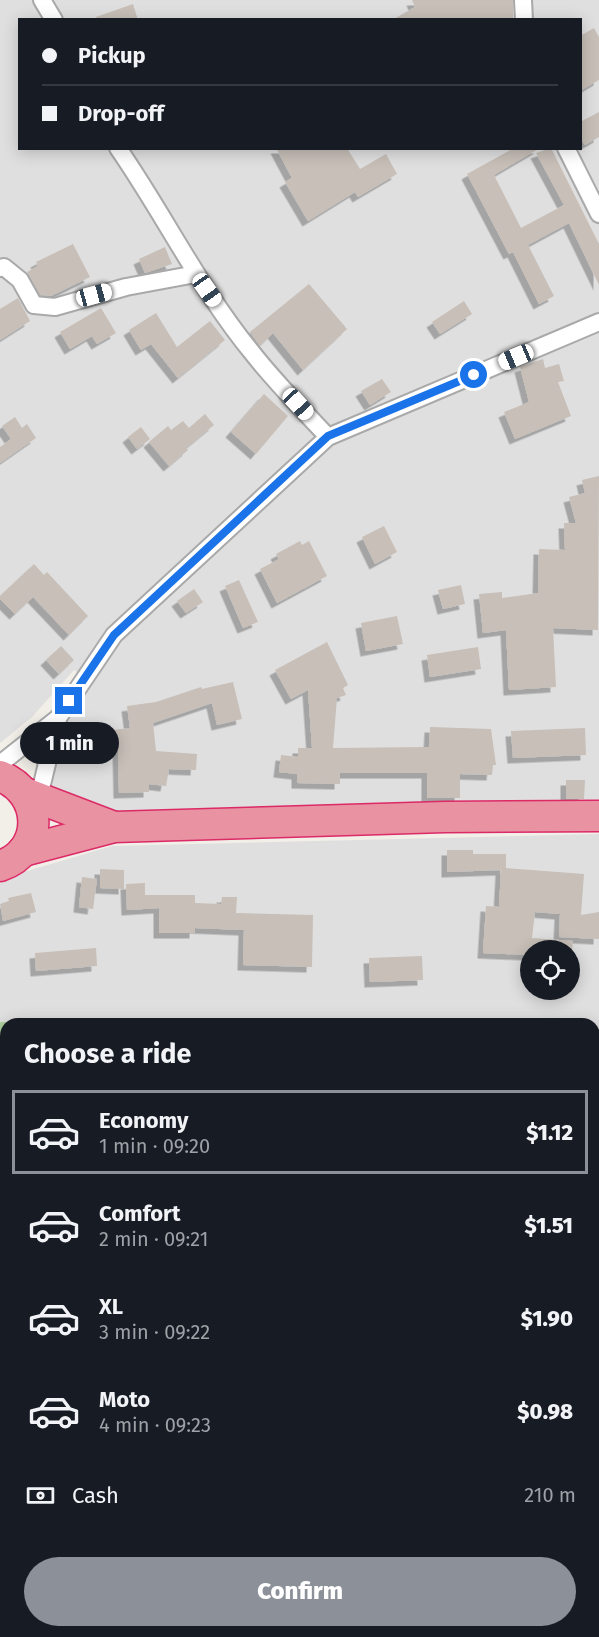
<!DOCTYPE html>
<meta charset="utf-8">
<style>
body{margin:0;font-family:"Fira Sans",sans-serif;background:#20242c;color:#f1f3f6;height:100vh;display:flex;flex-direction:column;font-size:22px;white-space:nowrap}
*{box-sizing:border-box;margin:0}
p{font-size:20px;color:#9ea1a6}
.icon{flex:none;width:33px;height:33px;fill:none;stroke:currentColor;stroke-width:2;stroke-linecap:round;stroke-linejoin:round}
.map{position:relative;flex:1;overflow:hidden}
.sheet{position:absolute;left:0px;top:1018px;width:600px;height:620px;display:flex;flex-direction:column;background:#171b24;border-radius:18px 18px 0 0;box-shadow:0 3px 15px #0003}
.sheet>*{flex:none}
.top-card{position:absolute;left:18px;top:18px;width:564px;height:132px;border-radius:0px;box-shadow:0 3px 15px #0003;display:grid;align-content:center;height:132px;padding:0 24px;background:#171b24}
.buttons{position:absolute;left:520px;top:940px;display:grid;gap:12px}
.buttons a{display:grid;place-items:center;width:60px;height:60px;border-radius:50%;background:#171b24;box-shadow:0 3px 15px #0003;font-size:30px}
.end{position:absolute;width:27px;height:27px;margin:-14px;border:8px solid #1a73e8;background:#fff;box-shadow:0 0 0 3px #fff}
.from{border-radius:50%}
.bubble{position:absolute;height:42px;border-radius:21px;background:#171b24;box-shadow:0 3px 15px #0003;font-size:20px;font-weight:800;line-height:42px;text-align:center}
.car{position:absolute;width:18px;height:36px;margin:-18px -9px;border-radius:8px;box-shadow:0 0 4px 2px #0007;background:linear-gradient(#fff 24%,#345 0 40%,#fff 0 76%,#345 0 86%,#fff 0)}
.top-card b{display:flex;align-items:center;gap:21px;height:57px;font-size:22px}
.top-card b+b{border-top:2px solid #363941}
.top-card i{width:15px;height:15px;background:#f1f3f6}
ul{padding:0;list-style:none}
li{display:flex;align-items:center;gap:18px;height:84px;margin:0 12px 9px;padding:0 12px;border:3px solid transparent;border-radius:0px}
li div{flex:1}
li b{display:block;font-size:22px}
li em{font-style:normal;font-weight:800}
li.active{border-color:#8c9099}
li>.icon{width:54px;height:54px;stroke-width:1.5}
h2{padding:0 24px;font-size:27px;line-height:72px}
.pay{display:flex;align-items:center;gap:15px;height:66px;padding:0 24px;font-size:22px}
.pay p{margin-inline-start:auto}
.action{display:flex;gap:12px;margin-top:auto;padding:12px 24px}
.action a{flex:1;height:69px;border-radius:36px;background:#8c9099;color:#fff;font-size:24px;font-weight:800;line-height:69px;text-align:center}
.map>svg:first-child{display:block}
</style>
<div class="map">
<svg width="599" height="1637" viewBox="0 0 599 1637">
<defs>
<pattern id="forest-firs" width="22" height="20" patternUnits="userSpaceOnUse" patternTransform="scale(1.5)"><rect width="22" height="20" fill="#add19e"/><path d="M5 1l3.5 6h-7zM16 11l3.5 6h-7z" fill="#95b388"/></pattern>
<filter id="shadow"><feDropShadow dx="-5.5" dy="5.5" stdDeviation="0" flood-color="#0004"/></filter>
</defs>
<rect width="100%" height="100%" fill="#f2efe9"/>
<g fill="#e0dfdf" fill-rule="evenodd">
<path d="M0,0h599v808l-491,13 -62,-23 21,-83 27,-33 -20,-12 -42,47 -32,26zM20,20h560v128h-560z"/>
<path d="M599,834v363h-5v-173h-356l-9,-4h-98l-131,2v-143l112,-33zM531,951h39v39h-39z"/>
<polygon points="599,1316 599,1457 594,1418 594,1318"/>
</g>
<g fill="url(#forest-firs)">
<polygon points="131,1020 229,1020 237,1024 6,1024 6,1632 594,1632 594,1418 599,1457 599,1637 0,1637 0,1022"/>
<polygon points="594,1197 599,1197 599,1316 594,1318"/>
</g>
<g fill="#c7bfb8" filter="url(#shadow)">
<polygon points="412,0 513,0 513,20 392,20 415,7"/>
<polygon points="133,4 138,20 96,20 96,17"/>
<polygon points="594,28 599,37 599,80 580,91 580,36"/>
<polygon points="599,112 599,137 585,145 580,137 580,122"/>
<polygon points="276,148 347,148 360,169 386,154 397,174 358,197 355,192 308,221 285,182 292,178"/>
<polygon points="514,148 540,148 494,175 521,228 564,205 536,153 551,148 599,244 599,285 569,223 528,245 554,296 539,304 513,252 509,254 467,174"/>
<polygon points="73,244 90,277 51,296 40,295 27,272 38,266 36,262"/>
<polygon points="165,247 172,264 145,273 139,259"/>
<polygon points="309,284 347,329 303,370 273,333 260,346 250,332"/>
<polygon points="18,298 30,321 0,340 0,309"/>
<polygon points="464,301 472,314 440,334 432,322"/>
<polygon points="101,308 116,333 97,344 92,336 70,349 60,332"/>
<polygon points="156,313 177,347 210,321 225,340 178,378 151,344 141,350 129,330"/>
<polygon points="543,359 545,368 559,364 564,381 558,382 571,416 515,439 504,412 529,402 520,367"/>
<polygon points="382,379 391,392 370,405 361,391"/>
<polygon points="264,394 288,416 256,454 231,432"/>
<polygon points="205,414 214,425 186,448 188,450 169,466 149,442 168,426 171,430 183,421 189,428"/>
<polygon points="15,417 22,428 27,424 36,438 0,463 0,447 11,439 2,426"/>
<polygon points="141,427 150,439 137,449 128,437"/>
<polygon points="599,476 598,630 553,628 556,687 509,690 506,630 483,633 479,594 502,592 502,598 538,593 539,549 565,550 564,523 576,523 569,497 585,493 582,480"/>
<polygon points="384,526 397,552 375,564 362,537"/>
<polygon points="300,541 302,545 309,541 327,576 277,603 260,569 279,559 276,554"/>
<polygon points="34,564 44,575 47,572 88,616 69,635 33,597 15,614 0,599 0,596"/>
<polygon points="239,580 258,622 243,628 225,586"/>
<polygon points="461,585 465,604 443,609 438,590"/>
<polygon points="194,589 203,602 186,613 177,601"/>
<polygon points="397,616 403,644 366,651 361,623"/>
<polygon points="327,642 348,685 343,688 346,695 337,698 333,748 429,747 430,727 491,729 496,765 493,765 492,775 460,774 460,798 427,798 427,773 340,773 340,784 297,783 297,774 279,772 281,755 298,757 298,748 312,748 308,690 291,699 275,670"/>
<polygon points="61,646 74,660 59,674 46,660"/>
<polygon points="478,647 481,669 430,677 427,655"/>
<polygon points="233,682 242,719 217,725 212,703 153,723 156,751 197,754 196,770 169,769 166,786 149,784 149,792 119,793 118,745 96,748 95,732 130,728 127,706 156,702 201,687 202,689"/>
<polygon points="585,728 586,755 513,758 511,731"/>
<polygon points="566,780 585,780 584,799 566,799"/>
<polygon points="447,850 473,850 473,854 506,854 506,868 584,874 581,915 599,912 599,939 559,937 560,914 535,912 532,938 573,941 572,951 531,951 531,955 483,953 486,906 499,907 501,870 447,872"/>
<polygon points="100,869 124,870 124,889 100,888"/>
<polygon points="82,877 97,879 93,909 79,907"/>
<polygon points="145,883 145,895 195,895 195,903 221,904 222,897 237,897 236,913 313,915 312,967 243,965 244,930 195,928 195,933 159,933 159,908 127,910 126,884"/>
<polygon points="31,893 36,912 3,921 0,904 9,901 8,898"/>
<polygon points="96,948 97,966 36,971 35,953"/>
<polygon points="422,956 423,980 370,982 369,958"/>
</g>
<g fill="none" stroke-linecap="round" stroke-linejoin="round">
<defs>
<g id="street">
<polyline points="42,0 54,20"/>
<polyline points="523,0 524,20"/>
<path d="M118,148c47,68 83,143 136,207 23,29 49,55 74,82"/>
<polyline points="566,148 599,214"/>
<polyline points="0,268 4,267 20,280 34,305 55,307 126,287 196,274"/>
<polyline points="0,764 58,718 114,635 328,437 599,322"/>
<polyline points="37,805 58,718"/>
</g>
<g id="highway">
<path d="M0,776c43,16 46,75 0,90"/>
<polyline points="25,793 114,827"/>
<polyline points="23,851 114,827 445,817 599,816"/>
</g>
</defs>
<use href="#street" stroke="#a9a9a9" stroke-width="20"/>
<use href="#highway" stroke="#dc2a67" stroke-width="33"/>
<use href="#street" stroke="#fff" stroke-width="16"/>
<use href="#highway" stroke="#e892a2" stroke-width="30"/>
</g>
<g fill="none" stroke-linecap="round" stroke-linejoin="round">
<polyline stroke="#1a73e8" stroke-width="8" points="69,701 114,635 328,436 474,375"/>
</g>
</svg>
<div class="buttons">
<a><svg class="icon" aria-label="locate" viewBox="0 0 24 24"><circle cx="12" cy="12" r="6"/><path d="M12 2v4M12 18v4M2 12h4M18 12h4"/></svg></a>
</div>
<i class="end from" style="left:474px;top:375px"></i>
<i class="end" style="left:69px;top:701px"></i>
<div class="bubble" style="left:20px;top:722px;width:99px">1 min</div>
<i class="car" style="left:207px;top:290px;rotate:145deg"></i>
<i class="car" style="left:94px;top:295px;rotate:75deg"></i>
<i class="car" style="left:516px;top:357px;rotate:247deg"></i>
<i class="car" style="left:298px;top:404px;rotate:137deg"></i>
<div class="top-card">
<b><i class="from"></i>Pickup</b>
<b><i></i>Drop-off</b>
</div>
<section class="sheet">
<h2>Choose a ride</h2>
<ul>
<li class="active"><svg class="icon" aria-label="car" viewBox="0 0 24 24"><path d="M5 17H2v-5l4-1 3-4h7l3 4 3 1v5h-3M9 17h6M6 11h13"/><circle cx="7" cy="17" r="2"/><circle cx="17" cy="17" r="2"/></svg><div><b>Economy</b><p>1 min · 09:20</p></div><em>$1.12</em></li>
<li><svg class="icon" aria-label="car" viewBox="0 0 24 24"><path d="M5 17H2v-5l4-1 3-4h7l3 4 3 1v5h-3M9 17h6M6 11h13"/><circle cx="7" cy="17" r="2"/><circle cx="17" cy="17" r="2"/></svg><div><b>Comfort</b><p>2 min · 09:21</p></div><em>$1.51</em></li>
<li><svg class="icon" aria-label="car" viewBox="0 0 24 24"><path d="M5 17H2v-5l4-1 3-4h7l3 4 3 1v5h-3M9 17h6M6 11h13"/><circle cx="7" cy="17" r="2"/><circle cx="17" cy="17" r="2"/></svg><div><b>XL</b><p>3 min · 09:22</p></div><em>$1.90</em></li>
<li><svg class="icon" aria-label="car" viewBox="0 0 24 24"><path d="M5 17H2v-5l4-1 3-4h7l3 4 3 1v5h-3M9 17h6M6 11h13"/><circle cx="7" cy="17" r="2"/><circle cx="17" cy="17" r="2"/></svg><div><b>Moto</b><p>4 min · 09:23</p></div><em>$0.98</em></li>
</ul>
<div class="pay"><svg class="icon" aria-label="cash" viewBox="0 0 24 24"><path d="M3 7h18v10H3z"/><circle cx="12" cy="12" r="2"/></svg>Cash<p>210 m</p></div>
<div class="action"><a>Confirm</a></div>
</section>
</div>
